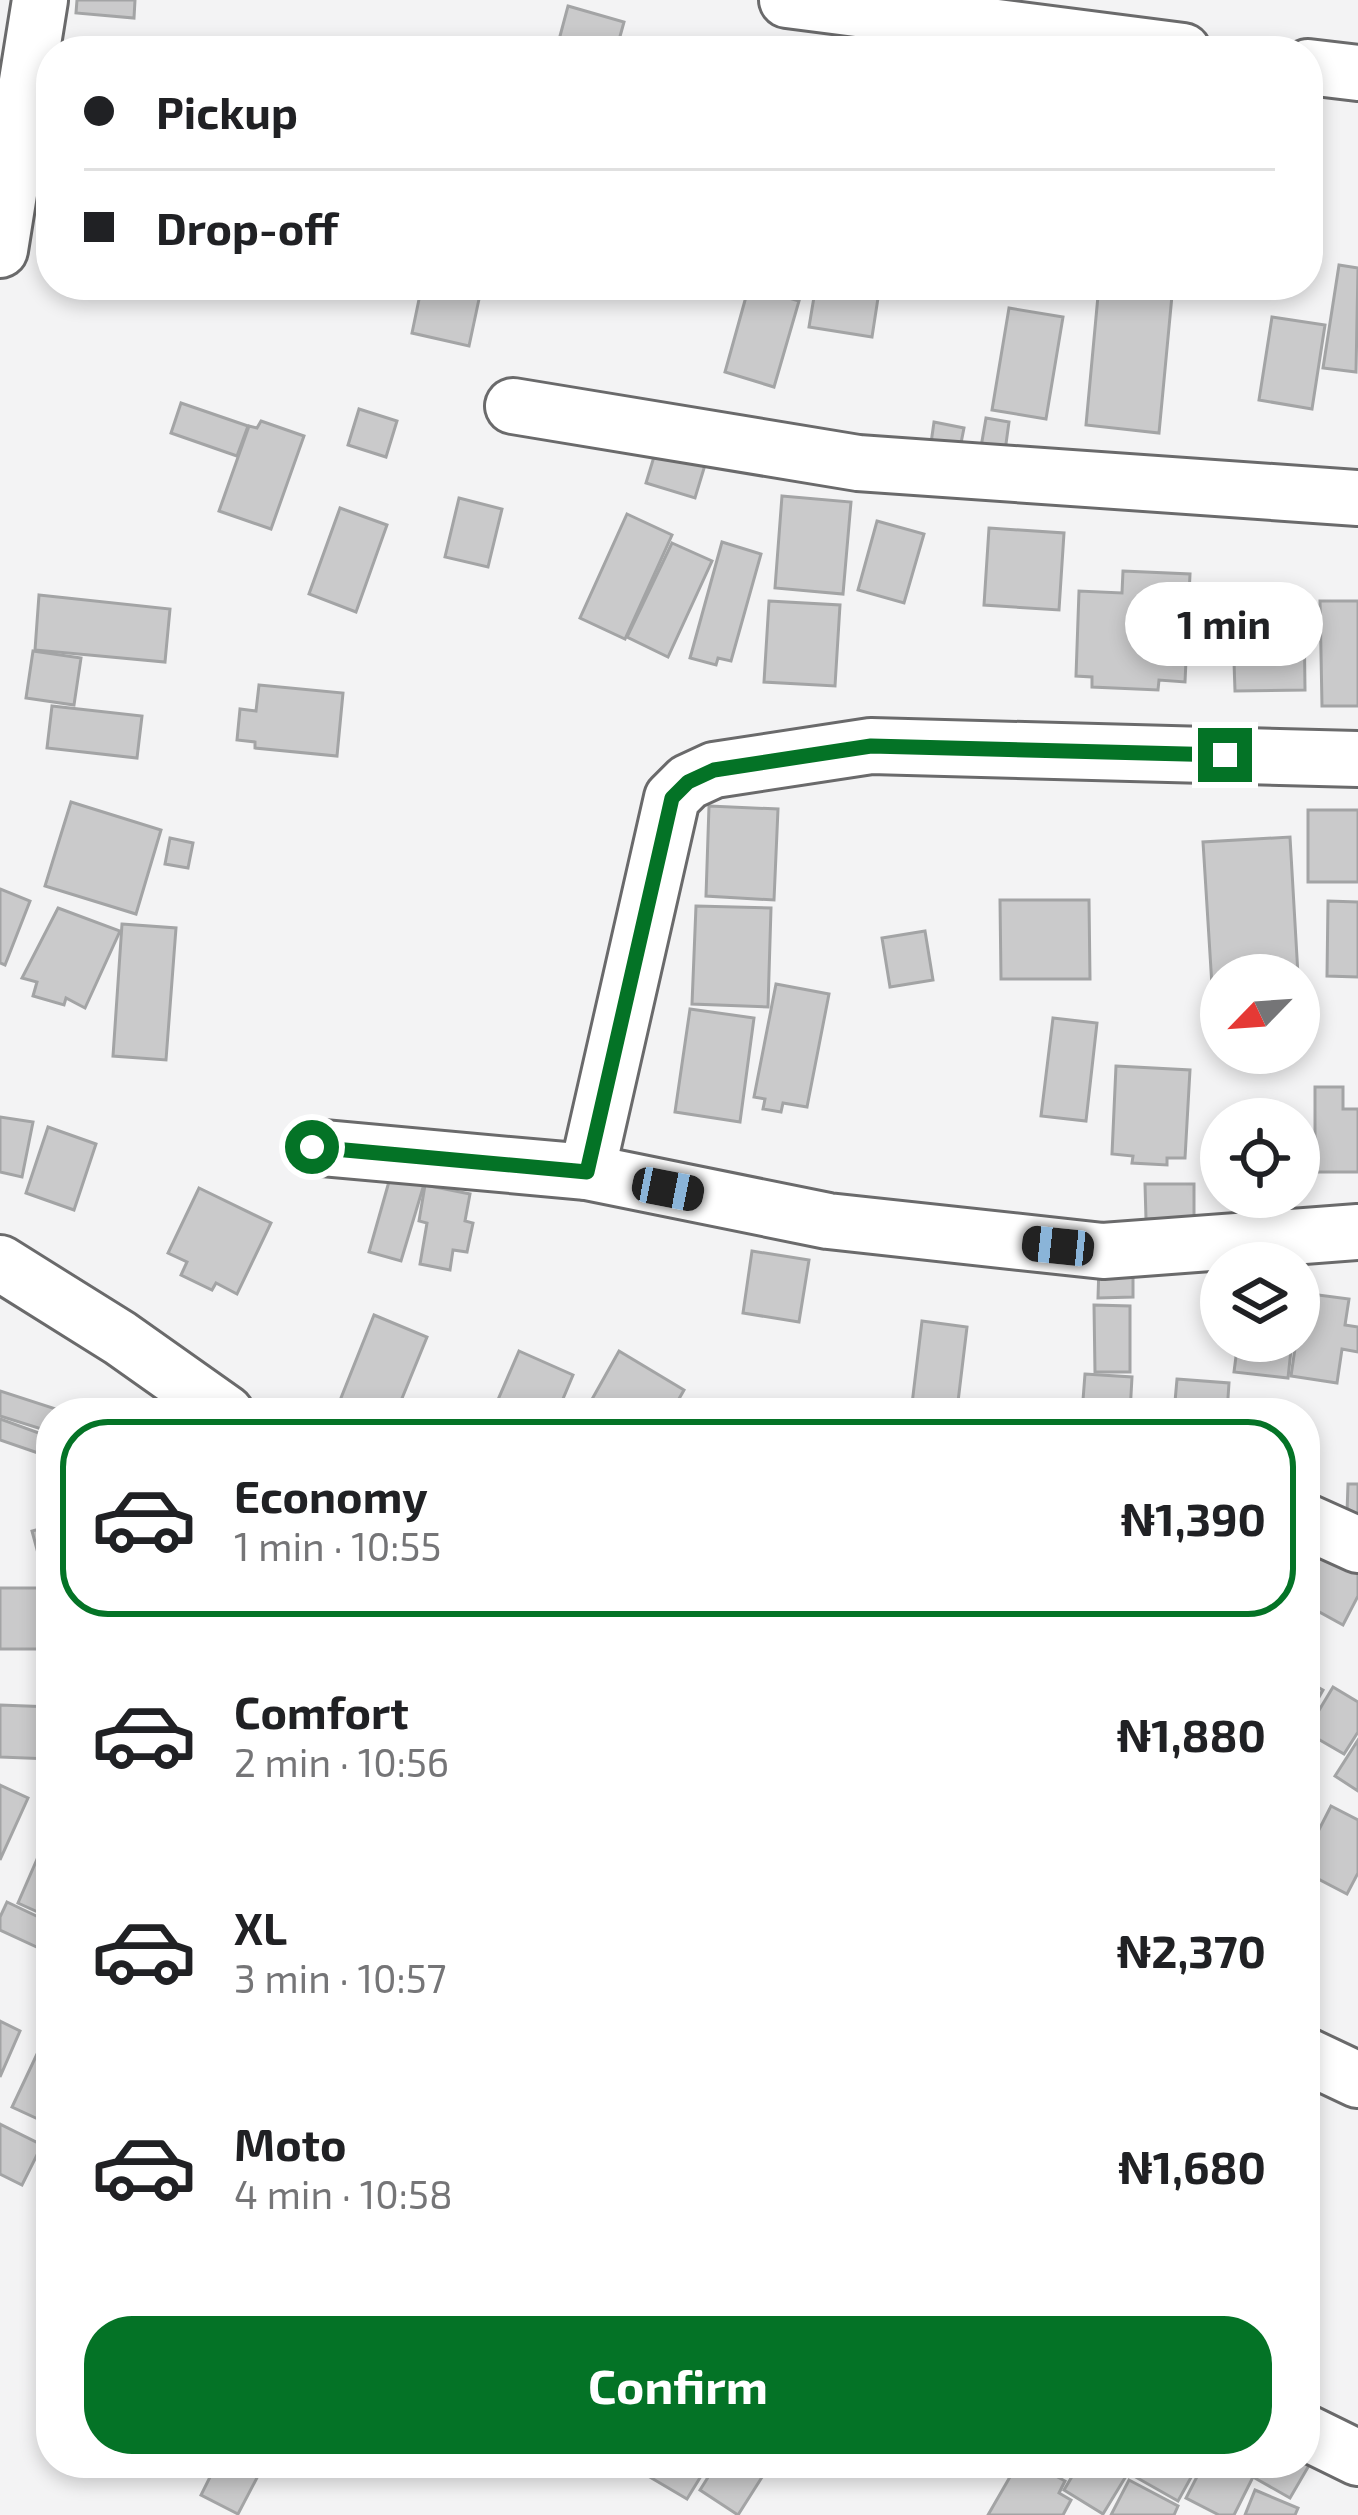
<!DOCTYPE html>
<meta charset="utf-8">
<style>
body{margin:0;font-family:"Exo 2",sans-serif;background:#f6f6f6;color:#202124;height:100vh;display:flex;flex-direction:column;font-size:45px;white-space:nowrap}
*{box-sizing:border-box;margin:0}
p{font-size:39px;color:#757577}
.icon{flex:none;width:66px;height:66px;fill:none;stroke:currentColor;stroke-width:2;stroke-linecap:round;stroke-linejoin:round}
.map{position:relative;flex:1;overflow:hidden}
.side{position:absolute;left:36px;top:1398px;width:1284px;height:1080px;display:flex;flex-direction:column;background:#fff;border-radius:48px;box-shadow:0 6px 18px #0003}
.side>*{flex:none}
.guide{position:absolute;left:36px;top:36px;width:1287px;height:264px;border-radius:48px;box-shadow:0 6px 18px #0003;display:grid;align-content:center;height:264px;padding:0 48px;background:#fff}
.needle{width:78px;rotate:245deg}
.controls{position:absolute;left:1200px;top:954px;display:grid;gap:24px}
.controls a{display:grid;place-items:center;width:120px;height:120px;border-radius:50%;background:#fff;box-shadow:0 6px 18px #0003;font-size:60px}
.end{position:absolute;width:54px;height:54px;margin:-27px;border:15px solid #047326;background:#fff;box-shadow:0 0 0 6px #fff}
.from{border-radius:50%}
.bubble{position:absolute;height:84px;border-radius:42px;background:#fff;box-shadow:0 6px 18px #0003;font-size:39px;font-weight:700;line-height:84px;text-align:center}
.car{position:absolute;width:36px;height:72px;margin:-36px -18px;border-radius:15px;box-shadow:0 0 9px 3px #0007;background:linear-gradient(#222 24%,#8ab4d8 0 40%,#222 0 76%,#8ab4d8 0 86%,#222 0)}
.guide b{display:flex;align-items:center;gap:42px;height:114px;font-size:45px}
.guide b+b{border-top:3px solid #e0e0e0}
.guide i{width:30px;height:30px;background:#202124}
ul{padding:21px 0 0;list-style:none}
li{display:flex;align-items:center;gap:36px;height:198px;margin:0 24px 18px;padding:0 24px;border:6px solid transparent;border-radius:48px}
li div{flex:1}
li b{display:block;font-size:45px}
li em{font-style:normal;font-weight:700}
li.on{border-color:#047326}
li>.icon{width:108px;height:108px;stroke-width:1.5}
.button{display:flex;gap:24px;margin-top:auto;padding:24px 48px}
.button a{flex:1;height:138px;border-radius:48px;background:#047326;color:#fff;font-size:48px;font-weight:700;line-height:138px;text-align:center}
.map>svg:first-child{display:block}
</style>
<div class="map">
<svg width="1358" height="2515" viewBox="0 0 1358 2515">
<rect width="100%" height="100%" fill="#f3f3f4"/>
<g fill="#cacacb" stroke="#a3a4a5" stroke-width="3">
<polygon points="77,0 135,0 134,18 76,13"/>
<polygon points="568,6 624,22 616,51 556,51"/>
<polygon points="1339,265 1358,268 1356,372 1323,368"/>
<polygon points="422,285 482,285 469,346 412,333"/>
<polygon points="816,285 880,285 872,337 809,327"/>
<rect x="1030" y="285" width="46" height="13"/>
<polygon points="1099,285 1173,285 1159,433 1086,425"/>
<polygon points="749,286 799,301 774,387 725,372"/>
<polygon points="1009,308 1063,317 1046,419 992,410"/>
<polygon points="1272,317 1325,325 1312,409 1259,400"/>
<polygon points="181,403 248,426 237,456 171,433"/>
<polygon points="359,409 397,421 386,457 348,445"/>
<polygon points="986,418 1009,422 1005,451 981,447"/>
<polygon points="261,421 304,436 271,529 219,511 249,426 257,428"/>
<polygon points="934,422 964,428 960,448 931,443"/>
<polygon points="656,450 705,465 695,498 646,483"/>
<polygon points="782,496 851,502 843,594 775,588"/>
<polygon points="459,498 502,509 488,567 445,557"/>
<polygon points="340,508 387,525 356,612 309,594"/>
<polygon points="627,514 672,535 625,639 580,618"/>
<polygon points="877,521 924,534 904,603 858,590"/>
<polygon points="989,528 1064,533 1059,610 984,605"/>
<polygon points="722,542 761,554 731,661 718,658 716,665 690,658"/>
<polygon points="672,543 712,561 668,657 627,637"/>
<polygon points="1123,571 1190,574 1185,682 1159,680 1158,690 1092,687 1092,677 1076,676 1079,591 1122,593"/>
<polygon points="39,595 170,609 165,662 35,650"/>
<polygon points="769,601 840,605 835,686 764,682"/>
<polygon points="1320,601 1358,601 1358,706 1322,706"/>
<polygon points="1304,608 1305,690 1235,691 1233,632 1244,632 1243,609"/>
<polygon points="33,651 81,658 74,705 26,698"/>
<polygon points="259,685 343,693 337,756 255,748 255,742 237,740 240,709 256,711"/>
<polygon points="52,706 142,716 137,758 47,748"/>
<polygon points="71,802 161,830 136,914 45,886"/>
<polygon points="709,806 778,809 774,900 706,896"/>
<rect x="1308" y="810" width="50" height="72"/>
<polygon points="1290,837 1298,975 1221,975 1221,985 1212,986 1203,842"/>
<polygon points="170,838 193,843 188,868 165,864"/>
<polygon points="0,889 30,901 5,965 0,963"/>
<polygon points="1000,900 1089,900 1090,979 1001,979"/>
<polygon points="1328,901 1358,902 1358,977 1327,976"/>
<polygon points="696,906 771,908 768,1007 692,1004"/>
<polygon points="58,908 120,931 85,1008 66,998 64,1005 33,996 37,982 22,978"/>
<polygon points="122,924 176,928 166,1060 113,1056"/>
<polygon points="925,931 933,980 890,987 882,938"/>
<polygon points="776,984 829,994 807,1107 783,1103 781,1112 763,1109 765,1099 754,1097"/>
<polygon points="690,1009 754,1018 740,1122 675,1112"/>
<polygon points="1053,1018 1097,1023 1086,1121 1041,1116"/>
<polygon points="1116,1066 1190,1070 1185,1158 1167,1158 1167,1165 1132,1163 1133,1156 1112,1154"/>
<polygon points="1315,1087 1343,1087 1343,1109 1358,1109 1358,1172 1315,1172"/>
<polygon points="0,1117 33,1122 22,1177 0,1172"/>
<polygon points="48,1127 96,1144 74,1210 26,1193"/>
<polygon points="392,1171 425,1181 401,1261 369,1252"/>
<polygon points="1145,1184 1194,1184 1194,1218 1146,1219"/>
<polygon points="425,1185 470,1194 465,1221 473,1223 467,1252 453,1250 450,1270 420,1264 427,1223 419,1221"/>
<polygon points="199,1188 271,1223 237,1294 216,1283 212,1290 181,1275 187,1262 168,1253"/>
<polygon points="752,1251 809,1260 799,1322 743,1313"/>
<polygon points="1099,1266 1133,1266 1133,1297 1098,1298"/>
<polygon points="1303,1293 1349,1299 1345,1325 1358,1327 1358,1352 1342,1349 1337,1383 1291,1376"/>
<polygon points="1094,1305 1130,1306 1130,1372 1095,1372"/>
<polygon points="374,1315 427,1337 396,1413 335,1413"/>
<polygon points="922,1321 967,1327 957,1410 912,1404"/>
<polygon points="1238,1341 1292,1341 1288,1378 1234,1372"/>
<polygon points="519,1351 573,1375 557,1413 521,1413 497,1402"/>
<polygon points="619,1351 684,1390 671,1413 591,1413 586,1410"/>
<polygon points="1085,1374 1132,1377 1130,1413 1082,1413"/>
<polygon points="1177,1379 1229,1383 1227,1413 1174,1413"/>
<polygon points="0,1391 59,1410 51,1413 51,1432 0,1416"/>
<polygon points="0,1419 47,1436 41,1454 0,1440"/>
<polygon points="1348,1484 1358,1484 1358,1514 1347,1513"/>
<polygon points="51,1526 51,1554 39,1557 32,1531"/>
<polygon points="1312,1545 1358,1570 1358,1596 1343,1625 1305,1604 1305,1557"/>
<polygon points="0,1588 45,1588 46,1649 0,1649"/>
<polygon points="1305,1680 1323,1690 1305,1722"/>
<polygon points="1333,1687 1358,1702 1358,1732 1344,1754 1306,1732"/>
<polygon points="0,1705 51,1707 50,1759 0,1757"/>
<polygon points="1358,1740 1358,1791 1335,1776"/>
<polygon points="0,1785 28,1798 0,1860"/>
<polygon points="1331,1806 1358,1820 1358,1873 1347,1894 1305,1872 1305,1857"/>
<polygon points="51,1827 51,1918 18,1903"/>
<polygon points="7,1902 51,1923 41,1949 0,1930 0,1917"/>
<polygon points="0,2021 20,2031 0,2077"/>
<polygon points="46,2035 51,2037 51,2125 12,2107"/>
<polygon points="0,2124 42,2145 22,2185 0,2174"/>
<polygon points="1305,2458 1311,2462 1290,2498 1253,2477 1261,2463 1305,2463"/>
<polygon points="217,2463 241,2463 260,2472 238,2514 201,2495"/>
<polygon points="649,2463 709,2463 687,2499 643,2473"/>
<polygon points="717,2463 771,2463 738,2515 700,2490"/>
<polygon points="1018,2463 1032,2463 1065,2481 1059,2493 1071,2500 1063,2515 988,2515"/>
<polygon points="1080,2463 1134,2463 1103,2514 1064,2490"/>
<polygon points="1138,2463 1199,2463 1178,2501 1132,2475"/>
<polygon points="1204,2463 1260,2463 1234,2515 1219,2515 1186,2498"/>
<polygon points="1129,2480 1178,2506 1174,2515 1111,2515"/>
<polygon points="1255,2490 1298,2508 1295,2515 1245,2515"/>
</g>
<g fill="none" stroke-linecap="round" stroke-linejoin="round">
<defs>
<g id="minor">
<polyline points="787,0 1183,51"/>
<polyline points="1308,67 1358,73"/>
<polyline points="0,250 40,0"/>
<polyline points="513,406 858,463 1358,498"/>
<polyline points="312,1147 587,1172 828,1221 1103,1251 1358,1232"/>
<polyline points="587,1172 672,798 688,782 714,770 871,746 1358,759"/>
<polyline points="0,1263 120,1338 226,1413"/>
<polyline points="1305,1521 1358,1545"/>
<polyline points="1305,2055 1358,2080"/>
<polyline points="1305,2432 1358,2458"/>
</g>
</defs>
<use href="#minor" stroke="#6a6a6b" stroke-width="60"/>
<use href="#minor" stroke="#fff" stroke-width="54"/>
</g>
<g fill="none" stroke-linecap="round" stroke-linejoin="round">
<polyline stroke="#047326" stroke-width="15" points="312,1147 587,1172 672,798 688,782 714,770 871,746 1225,755"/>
</g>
</svg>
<div class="controls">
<a><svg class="needle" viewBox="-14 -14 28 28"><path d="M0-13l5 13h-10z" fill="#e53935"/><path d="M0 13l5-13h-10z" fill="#757577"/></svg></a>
<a><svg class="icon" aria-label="locate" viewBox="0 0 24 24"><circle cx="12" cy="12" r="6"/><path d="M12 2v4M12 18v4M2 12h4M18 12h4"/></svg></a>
<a><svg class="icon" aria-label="layers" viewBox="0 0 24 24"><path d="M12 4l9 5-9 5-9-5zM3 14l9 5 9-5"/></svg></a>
</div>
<i class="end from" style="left:312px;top:1147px"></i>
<i class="end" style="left:1225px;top:755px"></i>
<div class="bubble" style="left:1125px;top:582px;width:198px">1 min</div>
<i class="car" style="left:668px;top:1189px;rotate:101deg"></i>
<i class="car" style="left:1058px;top:1246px;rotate:276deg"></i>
<div class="guide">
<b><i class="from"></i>Pickup</b>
<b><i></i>Drop-off</b>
</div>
<section class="side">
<ul>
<li class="on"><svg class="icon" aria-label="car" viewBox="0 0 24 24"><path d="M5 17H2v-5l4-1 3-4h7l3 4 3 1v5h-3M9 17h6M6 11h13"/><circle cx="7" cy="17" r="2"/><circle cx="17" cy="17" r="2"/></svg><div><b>Economy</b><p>1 min · 10:55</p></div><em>₦1,390</em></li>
<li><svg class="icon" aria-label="car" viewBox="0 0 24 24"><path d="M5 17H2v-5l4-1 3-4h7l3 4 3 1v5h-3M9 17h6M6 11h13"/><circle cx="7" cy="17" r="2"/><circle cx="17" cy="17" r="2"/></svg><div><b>Comfort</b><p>2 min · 10:56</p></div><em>₦1,880</em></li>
<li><svg class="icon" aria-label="car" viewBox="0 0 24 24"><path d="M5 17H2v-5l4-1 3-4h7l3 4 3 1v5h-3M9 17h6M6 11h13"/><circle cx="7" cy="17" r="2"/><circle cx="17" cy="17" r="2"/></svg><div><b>XL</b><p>3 min · 10:57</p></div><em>₦2,370</em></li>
<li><svg class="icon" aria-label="car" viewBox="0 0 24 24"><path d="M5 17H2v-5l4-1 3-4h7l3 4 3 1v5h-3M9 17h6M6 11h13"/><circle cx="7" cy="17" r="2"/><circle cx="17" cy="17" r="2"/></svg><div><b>Moto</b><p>4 min · 10:58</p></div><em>₦1,680</em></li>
</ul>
<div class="button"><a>Confirm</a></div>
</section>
</div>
